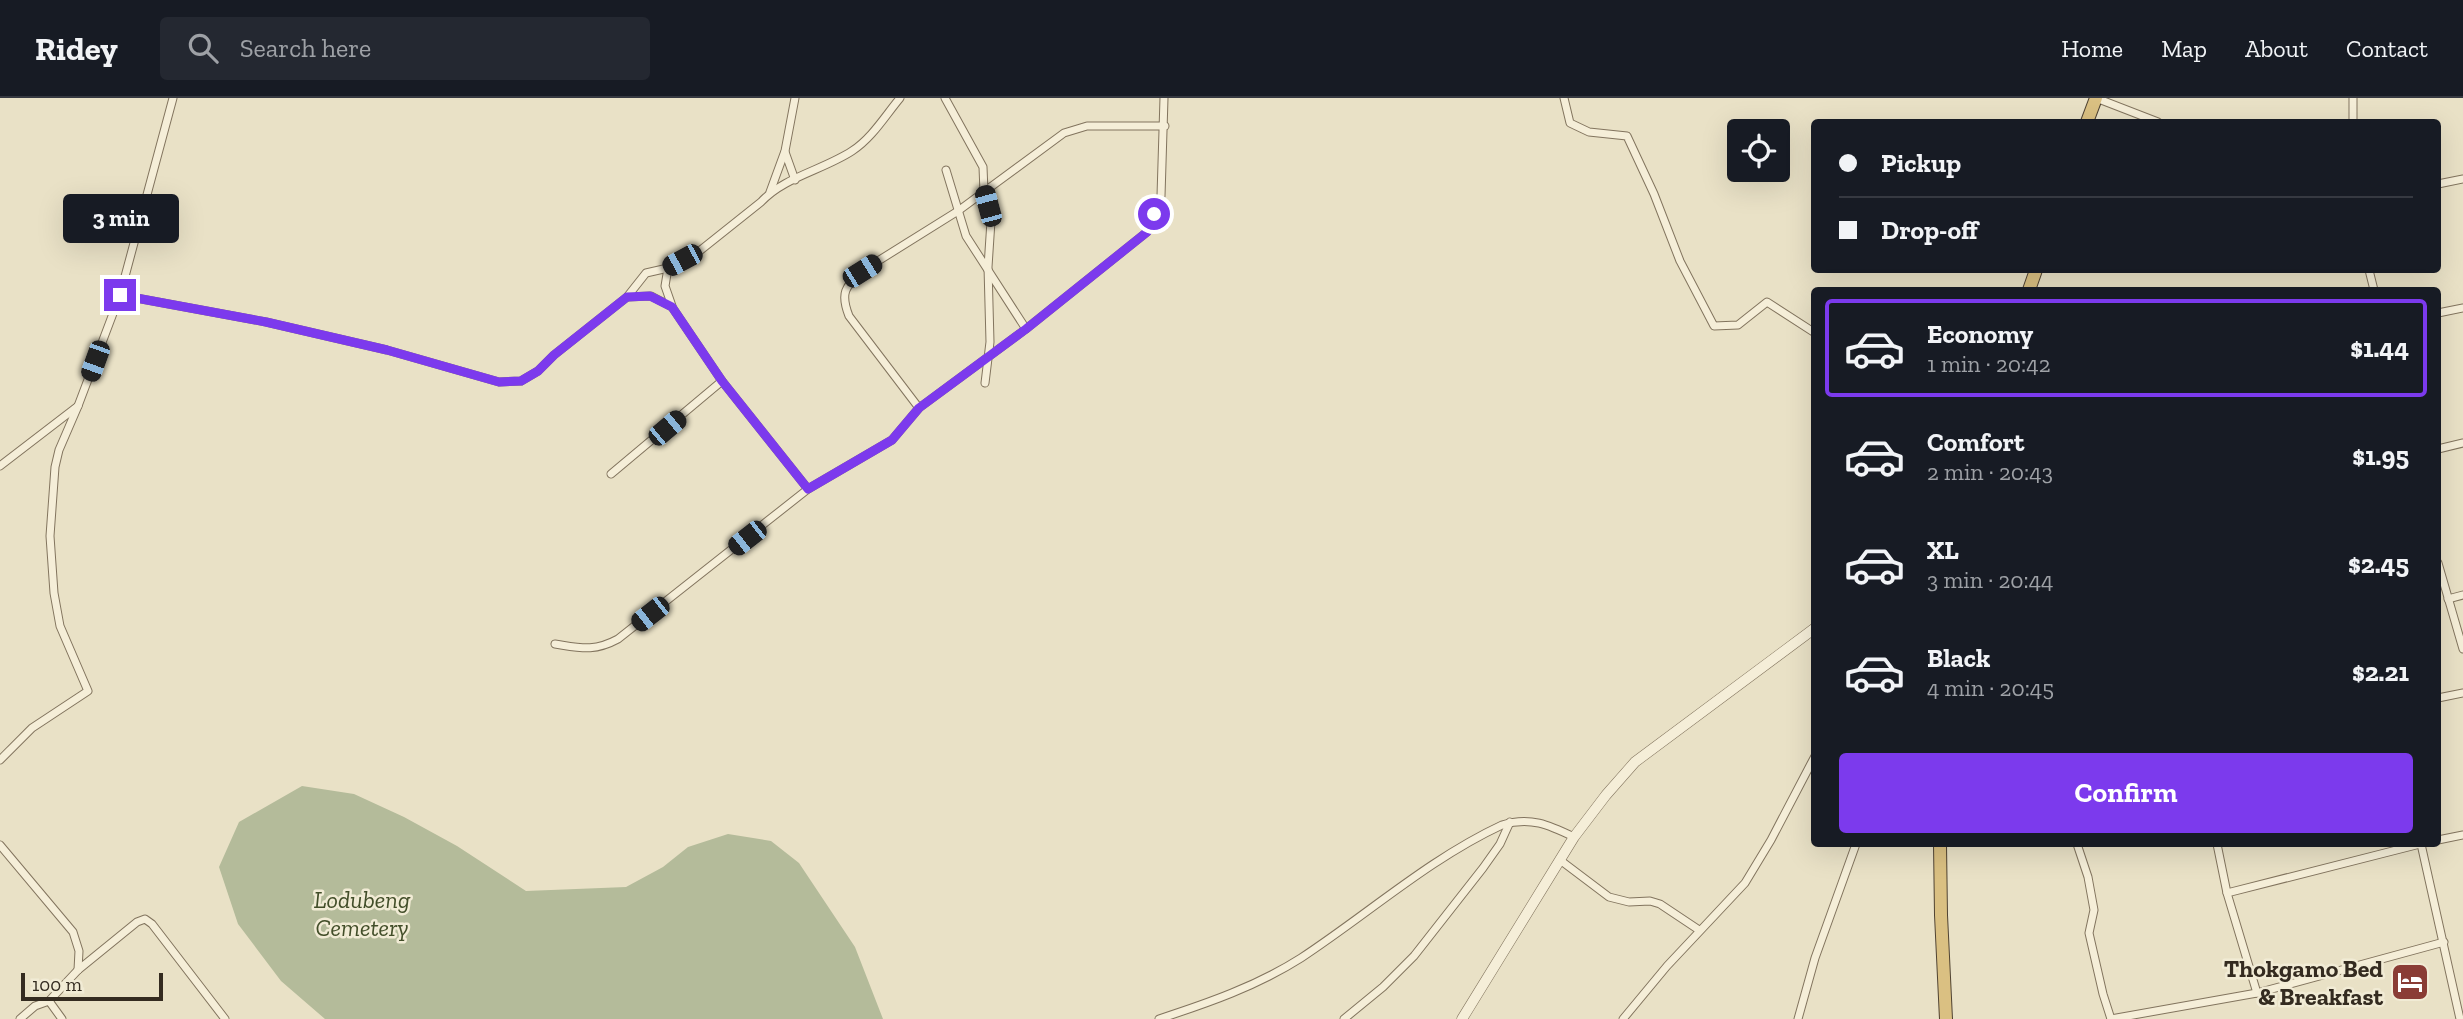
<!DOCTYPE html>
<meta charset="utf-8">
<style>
body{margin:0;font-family:"Zilla Slab",serif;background:#242831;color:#f1f3f6;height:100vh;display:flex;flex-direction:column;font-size:26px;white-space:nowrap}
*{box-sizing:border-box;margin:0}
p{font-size:23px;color:#9ea1a6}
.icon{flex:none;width:38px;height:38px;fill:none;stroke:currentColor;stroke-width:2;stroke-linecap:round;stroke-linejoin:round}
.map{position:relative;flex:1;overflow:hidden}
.sheet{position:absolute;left:1811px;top:189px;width:630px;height:560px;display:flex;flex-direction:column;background:#171b24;border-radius:7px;box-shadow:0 7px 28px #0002}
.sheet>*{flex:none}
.hud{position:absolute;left:1811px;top:21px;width:630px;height:154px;border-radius:7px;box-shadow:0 7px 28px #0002;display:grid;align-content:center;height:154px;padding:0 28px;background:#171b24}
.tools{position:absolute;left:1727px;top:21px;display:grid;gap:14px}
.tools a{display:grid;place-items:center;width:63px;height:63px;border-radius:7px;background:#171b24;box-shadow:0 7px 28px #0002;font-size:35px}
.scale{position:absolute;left:21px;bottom:18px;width:142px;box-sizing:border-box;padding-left:7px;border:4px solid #342b20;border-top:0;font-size:19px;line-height:24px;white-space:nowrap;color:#342b20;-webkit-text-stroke:5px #f1ebd5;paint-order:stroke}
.end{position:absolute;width:32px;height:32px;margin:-16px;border:9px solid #7c3aed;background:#fff;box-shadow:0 0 0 4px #fff}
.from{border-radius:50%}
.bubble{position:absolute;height:49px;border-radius:7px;background:#171b24;box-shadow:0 7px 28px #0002;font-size:23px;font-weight:700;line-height:49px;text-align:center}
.car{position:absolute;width:21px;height:42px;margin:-21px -10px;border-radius:9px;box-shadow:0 0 5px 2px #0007;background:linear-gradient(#222 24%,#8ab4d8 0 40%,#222 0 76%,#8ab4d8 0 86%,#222 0)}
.hud b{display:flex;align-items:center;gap:24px;height:66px;font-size:26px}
.hud b+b{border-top:2px solid #363941}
.hud i{width:18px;height:18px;background:#f1f3f6}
ul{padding:12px 0 0;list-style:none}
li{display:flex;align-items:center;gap:21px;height:98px;margin:0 14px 10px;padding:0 14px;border:4px solid transparent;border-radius:7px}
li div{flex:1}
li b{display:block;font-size:26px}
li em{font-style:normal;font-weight:700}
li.active{border-color:#7c3aed}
li>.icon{width:63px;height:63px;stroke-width:1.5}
.button{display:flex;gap:14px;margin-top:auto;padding:14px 28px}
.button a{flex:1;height:80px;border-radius:7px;background:#7c3aed;color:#fff;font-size:28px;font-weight:700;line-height:80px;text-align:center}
header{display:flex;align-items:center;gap:42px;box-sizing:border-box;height:98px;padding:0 35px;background:#171b24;border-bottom:2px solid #363941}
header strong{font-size:33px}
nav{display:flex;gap:38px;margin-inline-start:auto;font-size:24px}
.search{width:490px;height:63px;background:#242831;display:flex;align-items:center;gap:18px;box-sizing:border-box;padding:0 24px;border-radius:7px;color:#9ea1a6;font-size:26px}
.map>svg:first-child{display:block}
</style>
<header>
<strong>Ridey</strong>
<div class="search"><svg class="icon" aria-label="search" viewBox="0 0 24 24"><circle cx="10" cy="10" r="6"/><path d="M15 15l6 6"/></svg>Search here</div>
<nav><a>Home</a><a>Map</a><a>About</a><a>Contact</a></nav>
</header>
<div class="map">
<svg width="2463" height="921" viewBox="0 0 2463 921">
<rect width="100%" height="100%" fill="#e9e1c6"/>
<polygon fill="#b4bb9a" points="302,688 354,696 404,719 457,748 526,793 626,789 663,769 688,749 728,736 771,743 799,765 855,849 883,921 325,921 281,883 238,826 219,769 239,724"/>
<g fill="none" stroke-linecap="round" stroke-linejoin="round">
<defs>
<g id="minor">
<polyline points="945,0 983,69 984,94 991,123 988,169 990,244 985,285"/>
<polyline points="1564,0 1570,25 1589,34 1627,38 1654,96 1680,163 1714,228 1738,227 1767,204 1815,235"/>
<polyline points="2096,0 2158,24"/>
<polyline points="2353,24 2353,0"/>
<polyline points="785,54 795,82"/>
<polyline points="946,72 966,138 1026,231"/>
<polyline points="2438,86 2463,81"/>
<polyline points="770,94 785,53 795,0"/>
<polyline points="668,170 665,188 672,208"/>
<polyline points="2369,172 2374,192"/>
<path d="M120,197l146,27 121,28 112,32 22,-1 17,-10 16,-16 73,-58 19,-24 22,-5 29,-15 64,-51c23,-25 62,-32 91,-51 20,-13 33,-35 48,-53"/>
<polyline points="627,199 651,198 672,209 722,283 808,391"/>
<polyline points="2438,215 2463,210"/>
<path d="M919,310l-70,-92c-9,-23 -4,-29 13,-45l96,-60 106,-78 23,-7h78"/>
<polyline points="2438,351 2463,345"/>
<polyline points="0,368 78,308"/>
<polyline points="611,376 722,283"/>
<polyline points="2438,465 2463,551"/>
<polyline points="2448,501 2463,497"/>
<path d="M555,546c26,4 39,8 63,-5l190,-150 84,-49 27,-32 107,-79 121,-97 14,-36 3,-98"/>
<polyline points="2438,600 2463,595"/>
<polyline points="0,662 32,630 88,593 60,528 54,495 50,438 55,369 59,352 78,308 120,197 173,0"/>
<polyline points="2438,742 2463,737"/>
<polyline points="2077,746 2088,779 2094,812 2089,835 2103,896 2111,921"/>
<polyline points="2217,746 2227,795 2257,895"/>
<polyline points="2421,746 2460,921"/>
<polyline points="0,747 73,834 79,853 78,872"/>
<polyline points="1560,762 1609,799 1629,804 1650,803 1660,806 1699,832"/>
<polyline points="2227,795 2420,746"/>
<polyline points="49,903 62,921"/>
<polyline points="20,921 35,908 49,903 78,872 137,824 145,821 152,826 225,921"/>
<path d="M1159,921c49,-16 98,-33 142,-61 67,-44 128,-99 201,-133 28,-9 47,0 72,12"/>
<polyline points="1344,921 1383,889 1414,858 1483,770 1500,746 1510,724"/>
<polyline points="1623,921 1667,868 1745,785 1771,742 1815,658"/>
<polyline points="1798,921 1815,860 1856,746"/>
<polyline points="2111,921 2257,895 2444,844"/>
</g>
<polyline id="tertiary" points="1462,921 1574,739 1606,697 1635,664 1815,530"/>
<g id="trunk">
<polyline points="2087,24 2096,0"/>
<polyline points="2029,192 2036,172"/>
<polyline points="1940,746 1941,817 1946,921"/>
</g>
</defs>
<use href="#minor" stroke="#82745e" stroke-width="9"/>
<use href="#tertiary" stroke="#82745e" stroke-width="11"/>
<use href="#trunk" stroke="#504332" stroke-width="14"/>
<use href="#minor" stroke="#f5eed8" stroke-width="7"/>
<use href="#tertiary" stroke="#f5eed8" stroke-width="10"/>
<use href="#trunk" stroke="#dac082" stroke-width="12"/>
</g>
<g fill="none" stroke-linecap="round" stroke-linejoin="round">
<polyline stroke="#7c3aed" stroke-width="9" points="120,197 266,224 387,252 499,284 521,283 538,273 554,257 627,199 650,198 672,209 722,283 808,391 892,342 919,310 1026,231 1147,134 1154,116"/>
</g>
<defs>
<symbol id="hotel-square" viewBox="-11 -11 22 22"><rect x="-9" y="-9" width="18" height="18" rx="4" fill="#8a3c35" stroke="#f1ebd5"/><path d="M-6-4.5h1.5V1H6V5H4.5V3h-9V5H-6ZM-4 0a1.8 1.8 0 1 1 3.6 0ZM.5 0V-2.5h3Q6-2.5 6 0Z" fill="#fff"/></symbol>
</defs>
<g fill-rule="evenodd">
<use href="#hotel-square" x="2388" y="862" width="44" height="44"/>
</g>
<g text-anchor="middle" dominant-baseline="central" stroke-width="5" stroke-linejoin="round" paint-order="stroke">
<g font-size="24" font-style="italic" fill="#424e29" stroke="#f1ebd5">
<text x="362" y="801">Lodubeng<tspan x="362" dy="28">Cemetery</tspan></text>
</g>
<g font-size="24" font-weight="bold" fill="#342b20" stroke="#f1ebd5" text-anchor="end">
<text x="2383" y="870">Thokgamo Bed<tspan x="2383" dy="28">&amp; Breakfast</tspan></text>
</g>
</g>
</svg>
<div class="tools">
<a><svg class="icon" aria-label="locate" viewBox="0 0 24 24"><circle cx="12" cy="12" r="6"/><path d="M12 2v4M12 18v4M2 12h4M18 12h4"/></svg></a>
</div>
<div class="scale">100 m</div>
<i class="end from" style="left:1154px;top:116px"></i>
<i class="end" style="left:120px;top:197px"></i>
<div class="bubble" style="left:63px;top:96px;width:116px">3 min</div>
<i class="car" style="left:988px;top:108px;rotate:345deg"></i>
<i class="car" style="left:682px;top:162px;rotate:242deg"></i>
<i class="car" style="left:862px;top:173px;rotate:58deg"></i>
<i class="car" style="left:95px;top:263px;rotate:200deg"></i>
<i class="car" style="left:667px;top:330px;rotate:50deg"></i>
<i class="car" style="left:747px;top:440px;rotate:232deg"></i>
<i class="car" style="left:650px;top:516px;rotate:232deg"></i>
<div class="hud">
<b><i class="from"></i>Pickup</b>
<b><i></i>Drop-off</b>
</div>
<section class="sheet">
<ul>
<li class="active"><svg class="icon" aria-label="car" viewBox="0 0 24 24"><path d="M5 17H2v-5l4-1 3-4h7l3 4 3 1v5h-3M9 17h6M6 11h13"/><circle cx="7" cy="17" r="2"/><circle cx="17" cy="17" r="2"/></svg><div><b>Economy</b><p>1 min · 20:42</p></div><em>$1.44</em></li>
<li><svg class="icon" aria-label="car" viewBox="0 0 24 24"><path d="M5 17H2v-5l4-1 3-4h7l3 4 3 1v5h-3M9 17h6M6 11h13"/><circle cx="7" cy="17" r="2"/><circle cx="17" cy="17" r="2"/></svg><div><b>Comfort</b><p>2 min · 20:43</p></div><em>$1.95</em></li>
<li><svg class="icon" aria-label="car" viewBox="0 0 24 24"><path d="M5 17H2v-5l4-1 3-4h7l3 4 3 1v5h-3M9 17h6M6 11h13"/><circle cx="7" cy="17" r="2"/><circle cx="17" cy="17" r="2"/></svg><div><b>XL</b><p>3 min · 20:44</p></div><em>$2.45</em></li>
<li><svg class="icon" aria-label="car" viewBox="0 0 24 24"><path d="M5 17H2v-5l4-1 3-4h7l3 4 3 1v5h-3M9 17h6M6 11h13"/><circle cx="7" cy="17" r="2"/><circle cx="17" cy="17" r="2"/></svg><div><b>Black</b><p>4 min · 20:45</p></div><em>$2.21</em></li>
</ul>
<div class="button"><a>Confirm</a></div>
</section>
</div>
